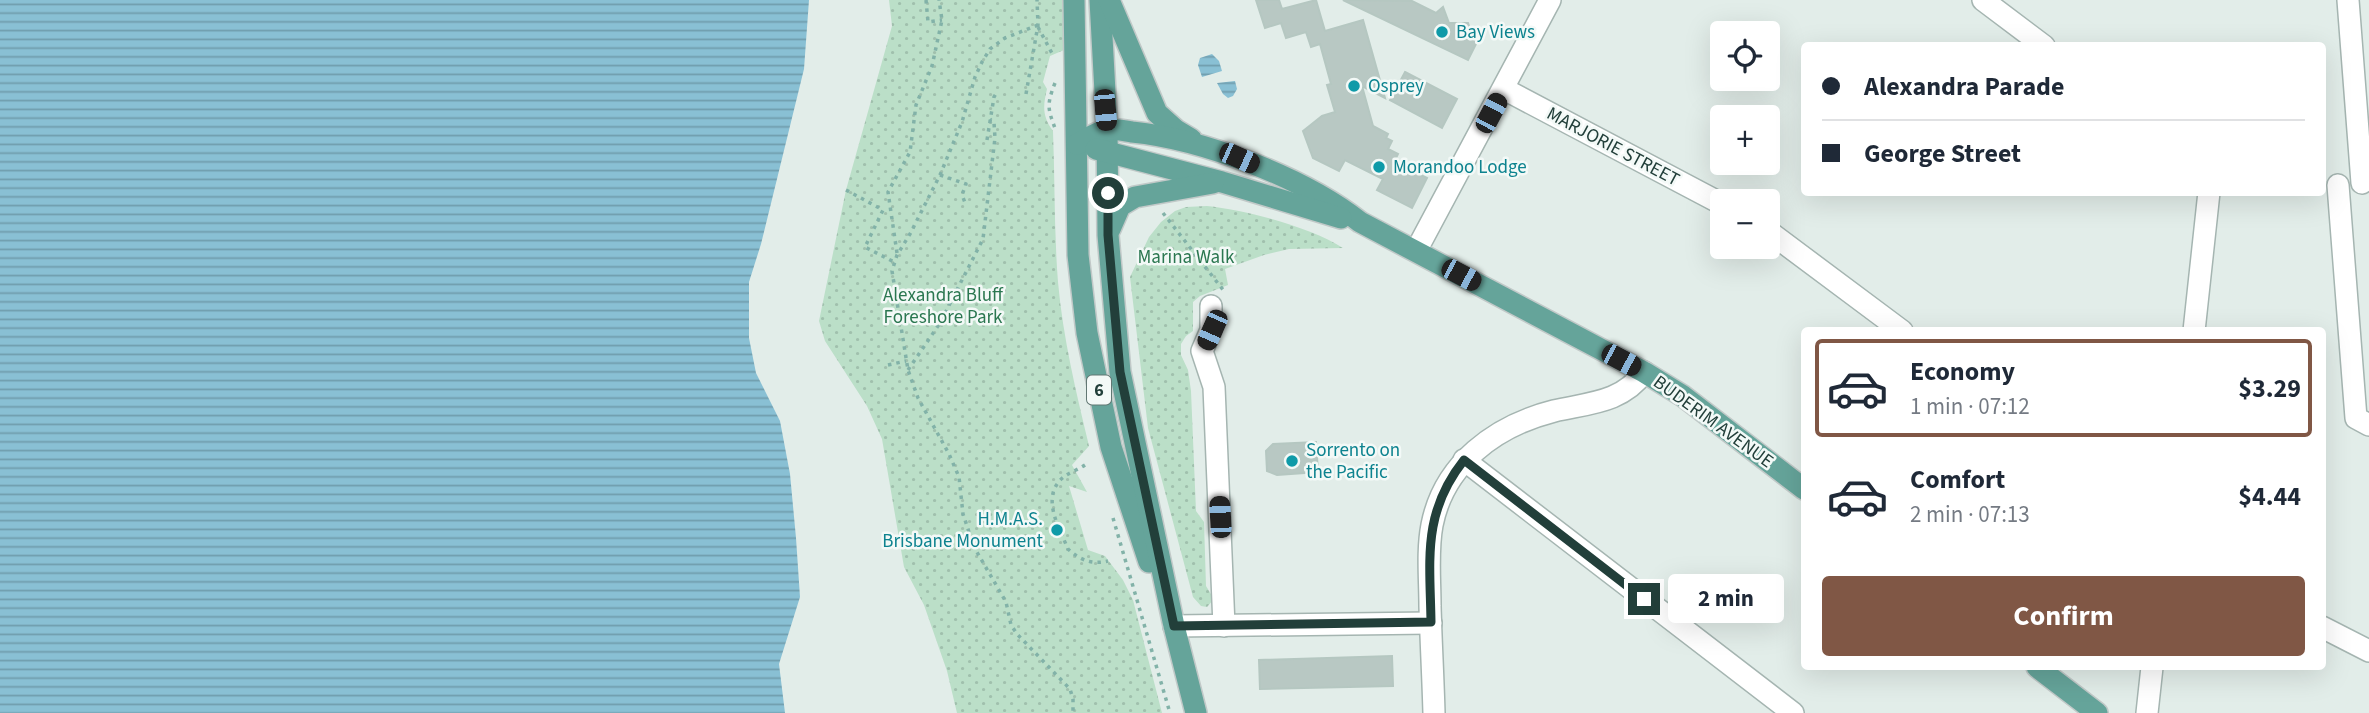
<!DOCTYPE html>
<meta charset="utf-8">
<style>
body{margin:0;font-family:"Source Sans 3",sans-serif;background:#f2f2f3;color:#1f2937;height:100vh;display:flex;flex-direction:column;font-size:26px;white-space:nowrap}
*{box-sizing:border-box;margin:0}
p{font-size:23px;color:#747a83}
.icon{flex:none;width:38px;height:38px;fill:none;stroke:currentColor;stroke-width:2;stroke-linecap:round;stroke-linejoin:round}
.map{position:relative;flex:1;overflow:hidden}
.side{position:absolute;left:1801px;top:327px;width:525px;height:343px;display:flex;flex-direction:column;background:#fff;border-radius:7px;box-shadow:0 7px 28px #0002}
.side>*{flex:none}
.banner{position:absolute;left:1801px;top:42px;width:525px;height:154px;border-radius:7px;box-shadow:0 7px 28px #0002;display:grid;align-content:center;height:154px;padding:0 21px;background:#fff}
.tools{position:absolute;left:1710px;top:21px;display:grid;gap:14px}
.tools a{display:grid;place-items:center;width:70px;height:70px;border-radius:7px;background:#fff;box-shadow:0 7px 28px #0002;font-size:35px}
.end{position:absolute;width:32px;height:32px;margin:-16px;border:9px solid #223f3a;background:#fff;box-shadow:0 0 0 4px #fff}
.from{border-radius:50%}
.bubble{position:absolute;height:49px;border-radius:7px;background:#fff;box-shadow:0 7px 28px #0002;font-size:23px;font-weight:700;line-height:49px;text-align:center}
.car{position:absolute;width:21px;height:42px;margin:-21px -10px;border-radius:9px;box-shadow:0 0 5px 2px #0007;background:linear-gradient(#222 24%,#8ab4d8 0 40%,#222 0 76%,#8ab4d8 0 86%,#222 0)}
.banner b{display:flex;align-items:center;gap:24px;height:66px;font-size:26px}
.banner b+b{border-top:2px solid #e0e1e3}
.banner i{width:18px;height:18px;background:#1f2937}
ul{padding:12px 0 0;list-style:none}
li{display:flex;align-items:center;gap:21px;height:98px;margin:0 14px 10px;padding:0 7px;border:4px solid transparent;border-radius:7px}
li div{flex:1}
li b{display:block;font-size:26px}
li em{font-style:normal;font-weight:700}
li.active{border-color:#805745}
li>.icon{width:63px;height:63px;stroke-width:1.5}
.action{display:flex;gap:14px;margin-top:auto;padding:14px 21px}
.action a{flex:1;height:80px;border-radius:7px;background:#805745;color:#fff;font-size:28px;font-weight:700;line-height:80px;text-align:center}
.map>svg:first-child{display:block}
</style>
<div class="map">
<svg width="2369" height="713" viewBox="0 0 2369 713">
<defs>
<pattern id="park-dots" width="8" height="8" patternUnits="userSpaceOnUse" patternTransform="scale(1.75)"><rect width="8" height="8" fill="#bbdfc8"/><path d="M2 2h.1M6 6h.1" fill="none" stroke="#a0c0ad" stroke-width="1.8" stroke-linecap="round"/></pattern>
<pattern id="water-rules" width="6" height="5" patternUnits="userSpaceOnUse" patternTransform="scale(1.75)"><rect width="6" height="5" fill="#89c0d4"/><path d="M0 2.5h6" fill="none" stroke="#709dad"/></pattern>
</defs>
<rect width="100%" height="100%" fill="#e2ede9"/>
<g fill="url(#park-dots)">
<path d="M889,0h174l1,50 -14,6 -7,26 4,7c-4,17 -5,27 6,42 2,50 1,101 5,151 5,56 18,110 31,164l-17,19 15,27 -18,-6 19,64 17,6 18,24 10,20 29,113h-205l-10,-42 -23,-66 -20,-38 -22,-128 -15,-33 -42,-65 -6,-20 27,-131 46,-164z"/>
<path d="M1207,206c39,4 103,21 136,42l-54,1 -25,6 -39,14 3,16 -28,11 -7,6v29l-7,5 -5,8v11l7,15 3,21 5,120 8,11 2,64 8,13 -7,8 -6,-1 -8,-9 -45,-169 -18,-151 19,-40 12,-15 14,-11 11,-4z"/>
</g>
<g fill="url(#water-rules)">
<polygon points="0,0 809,0 804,69 761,244 749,282 749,338 756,373 780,421 790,474 796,538 800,597 779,664 785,713 0,713"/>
<polygon points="1212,54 1219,61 1222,71 1202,77 1198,65 1200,58"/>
<polygon points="1235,81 1237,89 1233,96 1228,98 1223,94 1217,83"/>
</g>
<g fill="#b8c8c3" stroke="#b5c7c1" stroke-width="2">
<polygon points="1256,0 1279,0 1282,9 1316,0 1325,31 1363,20 1385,98 1362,86 1373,126 1388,134 1386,138 1392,141 1388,149 1398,154 1394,162 1427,178 1412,208 1377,190 1383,179 1345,160 1339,171 1313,158 1303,131 1322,116 1335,112 1327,85 1331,84 1320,44 1311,47 1306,32 1286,38 1281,23 1265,28"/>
<polygon points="1343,0 1412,1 1436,13 1443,7 1449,23 1468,23 1470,29 1481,34 1468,60"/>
<polygon points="1405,72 1457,99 1442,128 1390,100"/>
<polygon points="1316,442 1318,472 1277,475 1267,471 1266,451 1273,444"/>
<polygon points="1392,656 1393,686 1260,689 1259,660"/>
</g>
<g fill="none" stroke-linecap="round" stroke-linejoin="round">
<defs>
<g id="minor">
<polyline points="1983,0 2044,46"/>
<polyline points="2348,0 2362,183"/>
<polyline points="1504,89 1722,204"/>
<polyline points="2338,185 2356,418 2369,425"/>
<polyline points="1768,231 1902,331"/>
<polyline points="1416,251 1550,0"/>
<polyline points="1211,306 1211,330 1202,351 1214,387 1224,626"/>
<polyline points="2194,331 2209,192"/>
<polyline points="1464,460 1793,713"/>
<polyline points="1174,626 1431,623"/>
<polyline points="2322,627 2369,651"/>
<path d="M1434,713c-1,-36 -3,-71 -4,-107 0,-27 -3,-55 2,-81 12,-61 63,-99 122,-114 34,-8 68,-8 90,-39"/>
<polyline points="2147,713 2152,667"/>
</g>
<g id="major">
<polyline points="1074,0 1078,255 1087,333 1111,447 1149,562"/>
<polyline points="1100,0 1107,129 1108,235 1120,372 1174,626 1196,713"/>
<polyline points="1109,0 1157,113 1176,130 1191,139"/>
<path d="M1077,144c9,-4 19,-12 29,-14 7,-2 19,1 26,2 71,7 172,46 228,90l284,150 39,24 121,93"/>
<polyline points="1096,149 1222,182 1341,218"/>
<polyline points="1110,229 1120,206 1135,197 1213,183"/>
<polyline points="2037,667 2097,713"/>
</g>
</defs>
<use href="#minor" stroke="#a5b5b1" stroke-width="24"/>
<use href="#major" stroke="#c1c9c8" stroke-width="24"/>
<g stroke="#82b2a8" stroke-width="3.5" stroke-dasharray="3.5 5" stroke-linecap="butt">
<polyline points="926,0 928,22 942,20"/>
<polyline points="1038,25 1005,38 990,49 982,62 975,77 962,122 940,175 910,234 897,255 892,271 908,370 918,398 949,454 959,477 963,514 974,547 1006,602 1011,625 1017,634 1070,689 1073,699 1073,713"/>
<polyline points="1038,27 1054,57"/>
<path d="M1055,83c-9,23 -7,26 1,48"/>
<polyline points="1026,94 1038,25 1037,0"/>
<polyline points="987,140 994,97 997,92"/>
<polyline points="940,175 966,184 962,195 966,205"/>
<polyline points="846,190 883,210 865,247 894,262"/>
<polyline points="1163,213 1224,291"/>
<polyline points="897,253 888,192 910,152 916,105 932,66 942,20 939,0"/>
<polyline points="888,365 906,361"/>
<polyline points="908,370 940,323 983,239 995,138 994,123 990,119"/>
<path d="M1085,465c-6,4 -14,7 -20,11 -26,19 -6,51 3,73 12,11 24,16 40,12"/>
<polyline points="1113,518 1170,713"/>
</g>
<use href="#minor" stroke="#fff" stroke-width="21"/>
<use href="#major" stroke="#65a49a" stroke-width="21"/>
</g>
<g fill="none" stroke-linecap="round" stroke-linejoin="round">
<path stroke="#223f3a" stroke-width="9" d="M1108,193v42l12,137 54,254 257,-4c-1,-63 -9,-109 33,-162l180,139"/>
</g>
<g fill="#0f9aa8" stroke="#f3f9f7" stroke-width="2.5">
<circle cx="1442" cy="32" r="7"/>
<circle cx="1354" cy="86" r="7"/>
<circle cx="1379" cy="167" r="7"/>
<circle cx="1292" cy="461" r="7"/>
<circle cx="1057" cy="530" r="7"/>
</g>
<g text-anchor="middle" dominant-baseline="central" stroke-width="5" stroke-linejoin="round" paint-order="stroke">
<rect fill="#f3f9f7" stroke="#617773" stroke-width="2" x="1087" y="375.5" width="24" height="29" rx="5"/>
<g font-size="18" font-weight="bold" fill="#223f3a">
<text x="1099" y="390">6</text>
</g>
<g font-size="19" fill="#0d838f" stroke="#f3f9f7" text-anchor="start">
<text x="1456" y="32">Bay Views</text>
<text x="1368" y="86">Osprey</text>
<text x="1393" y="167">Morandoo Lodge</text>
<text x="1306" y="450">Sorrento on<tspan x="1306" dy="22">the Pacific</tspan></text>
<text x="1043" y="519" text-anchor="end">H.M.A.S.<tspan x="1043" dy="22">Brisbane Monument</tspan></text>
</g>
<g font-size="19" fill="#223f3a" stroke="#f3f9f7">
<text transform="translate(1613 147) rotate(28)">MARJORIE STREET</text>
<text transform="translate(1713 422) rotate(36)">BUDERIM AVENUE</text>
</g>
<g font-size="19" fill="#2a7750" stroke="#f3f9f7">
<text x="1186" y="257">Marina Walk</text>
<text x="943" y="295">Alexandra Bluff<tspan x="943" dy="22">Foreshore Park</tspan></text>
</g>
</g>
</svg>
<div class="tools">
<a><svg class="icon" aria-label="locate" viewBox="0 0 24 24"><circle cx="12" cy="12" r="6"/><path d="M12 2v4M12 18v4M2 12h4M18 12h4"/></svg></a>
<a>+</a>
<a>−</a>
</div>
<i class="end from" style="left:1108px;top:193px"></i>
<i class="end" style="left:1644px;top:599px"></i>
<div class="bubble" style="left:1668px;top:574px;width:116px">2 min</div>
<i class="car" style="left:1105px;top:110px;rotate:175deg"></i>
<i class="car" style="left:1491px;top:113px;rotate:28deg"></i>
<i class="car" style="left:1239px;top:158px;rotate:114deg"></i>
<i class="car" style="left:1461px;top:275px;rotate:118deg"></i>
<i class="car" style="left:1212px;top:330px;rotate:204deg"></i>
<i class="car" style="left:1621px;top:360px;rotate:118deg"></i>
<i class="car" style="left:1220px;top:517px;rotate:357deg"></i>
<div class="banner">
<b><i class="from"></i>Alexandra Parade</b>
<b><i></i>George Street</b>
</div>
<section class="side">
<ul>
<li class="active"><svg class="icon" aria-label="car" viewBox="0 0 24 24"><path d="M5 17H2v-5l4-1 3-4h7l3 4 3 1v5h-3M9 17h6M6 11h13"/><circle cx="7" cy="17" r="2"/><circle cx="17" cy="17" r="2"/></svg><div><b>Economy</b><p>1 min · 07:12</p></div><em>$3.29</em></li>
<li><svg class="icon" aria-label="car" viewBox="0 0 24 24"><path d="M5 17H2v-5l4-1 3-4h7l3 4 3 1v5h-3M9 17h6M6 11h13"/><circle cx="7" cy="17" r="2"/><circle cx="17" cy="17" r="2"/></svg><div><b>Comfort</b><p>2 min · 07:13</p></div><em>$4.44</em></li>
</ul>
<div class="action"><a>Confirm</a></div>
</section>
</div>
